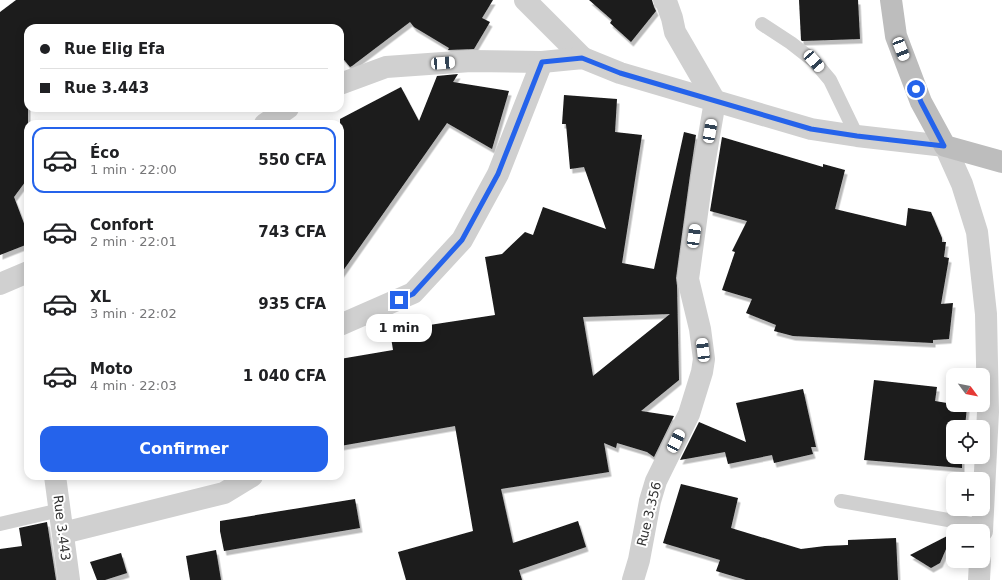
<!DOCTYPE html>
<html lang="fr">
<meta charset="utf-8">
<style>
body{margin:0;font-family:"DejaVu Sans",sans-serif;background:#f6f6f6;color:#202124;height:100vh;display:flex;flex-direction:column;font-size:15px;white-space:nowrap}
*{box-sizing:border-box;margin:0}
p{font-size:13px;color:#757577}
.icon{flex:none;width:22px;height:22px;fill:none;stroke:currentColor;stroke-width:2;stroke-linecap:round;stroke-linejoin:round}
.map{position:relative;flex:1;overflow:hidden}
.side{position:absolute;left:24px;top:120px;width:320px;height:360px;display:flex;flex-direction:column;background:#fff;border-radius:12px;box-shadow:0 2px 10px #0003}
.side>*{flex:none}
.hud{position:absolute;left:24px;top:24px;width:320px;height:88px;border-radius:12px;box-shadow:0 2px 10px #0003;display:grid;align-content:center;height:88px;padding:0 16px;background:#fff}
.needle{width:26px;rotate:122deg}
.buttons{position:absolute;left:946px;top:368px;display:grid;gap:8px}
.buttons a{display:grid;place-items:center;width:44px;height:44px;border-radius:8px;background:#fff;box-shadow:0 2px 10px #0003;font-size:20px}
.end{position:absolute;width:18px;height:18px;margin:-9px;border:5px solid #2563eb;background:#fff;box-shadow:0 0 0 2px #fff}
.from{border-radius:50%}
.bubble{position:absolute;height:28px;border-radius:12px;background:#fff;box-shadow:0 2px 10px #0003;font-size:13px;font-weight:800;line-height:28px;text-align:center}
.car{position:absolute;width:12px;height:24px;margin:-12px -6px;border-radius:5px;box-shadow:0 0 3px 1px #0007;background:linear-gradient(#fff 24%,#345 0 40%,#fff 0 76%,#345 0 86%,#fff 0)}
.hud b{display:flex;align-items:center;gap:14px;height:38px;font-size:15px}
.hud b+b{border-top:1px solid #e0e0e0}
.hud i{width:10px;height:10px;background:#202124}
ul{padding:7px 0 0;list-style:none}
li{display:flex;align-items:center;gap:12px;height:66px;margin:0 8px 6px;padding:0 8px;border:2px solid transparent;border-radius:12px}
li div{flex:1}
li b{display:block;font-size:15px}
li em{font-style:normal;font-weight:800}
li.active{border-color:#2563eb}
li>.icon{width:36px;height:36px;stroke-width:1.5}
.button{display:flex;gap:8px;margin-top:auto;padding:8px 16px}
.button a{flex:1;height:46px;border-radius:12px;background:#2563eb;color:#fff;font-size:16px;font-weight:800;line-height:46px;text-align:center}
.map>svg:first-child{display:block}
</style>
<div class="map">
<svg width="1002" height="580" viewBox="0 0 1002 580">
<defs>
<filter id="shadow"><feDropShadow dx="2.5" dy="4.5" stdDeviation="0" flood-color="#0004"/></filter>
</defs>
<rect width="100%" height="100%" fill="#fff"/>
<g fill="#1a1a1a" fill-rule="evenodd" filter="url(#shadow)">
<polygon points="16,0 493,0 482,18 490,22 474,49 448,50 449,48 414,27 410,22 352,66 350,67 340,55 340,28 28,28 28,178 14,197 28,234 28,244 0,255 0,12"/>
<polygon points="589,0 652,0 654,7 656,11 631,42 610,23 612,20"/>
<polygon points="799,0 858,0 860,39 802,41 801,40"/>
<polygon points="458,74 453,82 509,91 492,149 447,123 340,275 340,119 401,87 419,121 437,76"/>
<path d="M564,95l53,4 -2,33 27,3 -20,128 32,6 30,-137 12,3 -6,40 -14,103 1,8 2,94 -38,31 33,5 -20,41 -7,-5 -30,-9 -1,5 -12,-5 5,29 -108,17 12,54 65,-22 8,26 -67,23 3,10h-116l-8,-28 75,-21 -18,-105 -115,20v-87l53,-9 -3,-19 105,-16 -10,-58 17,-3 23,-22 8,3 10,-28 63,22 -22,-62 -14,2 -4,-45h-4zM670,314l-77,62 -10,-59z"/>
<polygon points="722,137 823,167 823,164 845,170 835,209 906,226 908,208 931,212 942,238 942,242 946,242 944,257 949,258 941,304 953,303 949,339 933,340 933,343 793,336 774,331 776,325 746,313 752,299 722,290 735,252 732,251 747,221 710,211"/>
<polygon points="874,380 937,387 935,401 953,404 953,405 967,406 965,427 953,427 953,457 962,457 962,468 864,460"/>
<polygon points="803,389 816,447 811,447 813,454 774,463 772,455 728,464 725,452 680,460 699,422 746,442 736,403"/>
<polygon points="681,484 738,498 731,528 801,549 825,546 848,545 848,540 896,538 898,580 746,580 716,571 720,560 663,543"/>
<polygon points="355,499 360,528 224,551 220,531 220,521"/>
<polygon points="47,522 56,580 0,580 0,549 22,546 19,528"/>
<polygon points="953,533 940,563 931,568 910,555"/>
<polygon points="216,550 221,580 190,580 186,556"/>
<polygon points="121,553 127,573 105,580 97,580 90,562"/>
</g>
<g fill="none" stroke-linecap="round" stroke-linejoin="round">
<g stroke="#d0d0d0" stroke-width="14">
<polyline points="762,24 791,43 814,61 830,80 857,136"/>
<polyline points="841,501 982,526"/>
<polyline points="0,524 60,510"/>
</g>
<g stroke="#d0d0d0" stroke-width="22">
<polyline points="525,0 583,58"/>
<polyline points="340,84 386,67 471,61 542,62 583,58 620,73 811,129 857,136 945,146"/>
<polyline points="265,124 288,108"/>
<polyline points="0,284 28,272"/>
<polyline points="340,325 413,293 462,240 498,174 542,62"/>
<polyline points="55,476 69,580"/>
<polyline points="63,533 224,493 252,476"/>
<polyline points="633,580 639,560 650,501 656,481 689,414 702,372 704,359 700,329 688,279 702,177 715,101 675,32 672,18 667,4 664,0"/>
</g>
<g stroke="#d0d0d0" stroke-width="22">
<polyline points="945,146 962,184 977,232 986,314 988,412 982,531"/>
<polyline points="979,580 980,561"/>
</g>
<polyline stroke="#bdbdbd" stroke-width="22" points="891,0 896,36 921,102 945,146 1002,162"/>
</g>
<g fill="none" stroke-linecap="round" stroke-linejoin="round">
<polyline stroke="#2563eb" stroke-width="5" points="399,300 413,294 462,240 498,174 542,62 582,58 620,73 811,129 857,136 944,146 921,102 916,89"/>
</g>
<g text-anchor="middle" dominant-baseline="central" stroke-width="4" stroke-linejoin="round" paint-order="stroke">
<g font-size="13" fill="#333" stroke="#fff">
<text transform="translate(649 514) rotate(-76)">Rue 3.356</text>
<text transform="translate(62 528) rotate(83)">Rue 3.443</text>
</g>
</g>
</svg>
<div class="buttons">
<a><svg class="needle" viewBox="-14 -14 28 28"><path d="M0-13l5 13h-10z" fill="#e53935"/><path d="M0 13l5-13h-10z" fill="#757577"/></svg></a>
<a><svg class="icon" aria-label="locate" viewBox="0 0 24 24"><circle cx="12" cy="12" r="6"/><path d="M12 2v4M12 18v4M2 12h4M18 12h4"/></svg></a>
<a>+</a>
<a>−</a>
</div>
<i class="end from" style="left:916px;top:89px"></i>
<i class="end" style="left:399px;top:300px"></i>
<div class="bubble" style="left:366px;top:314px;width:66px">1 min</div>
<i class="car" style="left:901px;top:49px;rotate:159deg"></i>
<i class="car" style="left:814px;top:61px;rotate:139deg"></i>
<i class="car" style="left:443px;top:63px;rotate:86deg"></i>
<i class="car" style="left:710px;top:131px;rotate:10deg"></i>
<i class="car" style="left:694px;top:236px;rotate:8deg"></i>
<i class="car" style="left:703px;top:350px;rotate:353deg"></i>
<i class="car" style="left:676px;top:441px;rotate:26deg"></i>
<div class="hud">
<b><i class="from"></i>Rue Elig Efa</b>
<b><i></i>Rue 3.443</b>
</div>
<section class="side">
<ul>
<li class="active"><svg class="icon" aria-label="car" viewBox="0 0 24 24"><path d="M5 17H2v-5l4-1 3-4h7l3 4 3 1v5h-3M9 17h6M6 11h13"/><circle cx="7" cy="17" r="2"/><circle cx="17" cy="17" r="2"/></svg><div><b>Éco</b><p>1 min · 22:00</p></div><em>550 CFA</em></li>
<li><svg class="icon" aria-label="car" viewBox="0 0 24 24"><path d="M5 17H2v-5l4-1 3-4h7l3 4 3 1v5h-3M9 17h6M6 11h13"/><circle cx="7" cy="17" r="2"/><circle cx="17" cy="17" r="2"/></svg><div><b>Confort</b><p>2 min · 22:01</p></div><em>743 CFA</em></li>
<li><svg class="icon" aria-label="car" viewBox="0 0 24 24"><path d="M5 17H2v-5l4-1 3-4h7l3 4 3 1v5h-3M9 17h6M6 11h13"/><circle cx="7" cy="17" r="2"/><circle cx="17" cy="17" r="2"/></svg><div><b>XL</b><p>3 min · 22:02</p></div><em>935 CFA</em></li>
<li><svg class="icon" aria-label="car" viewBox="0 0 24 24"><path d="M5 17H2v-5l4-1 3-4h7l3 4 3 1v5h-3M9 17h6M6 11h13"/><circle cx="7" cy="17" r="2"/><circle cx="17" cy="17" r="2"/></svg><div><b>Moto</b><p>4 min · 22:03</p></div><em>1 040 CFA</em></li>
</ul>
<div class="button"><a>Confirmer</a></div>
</section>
</div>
